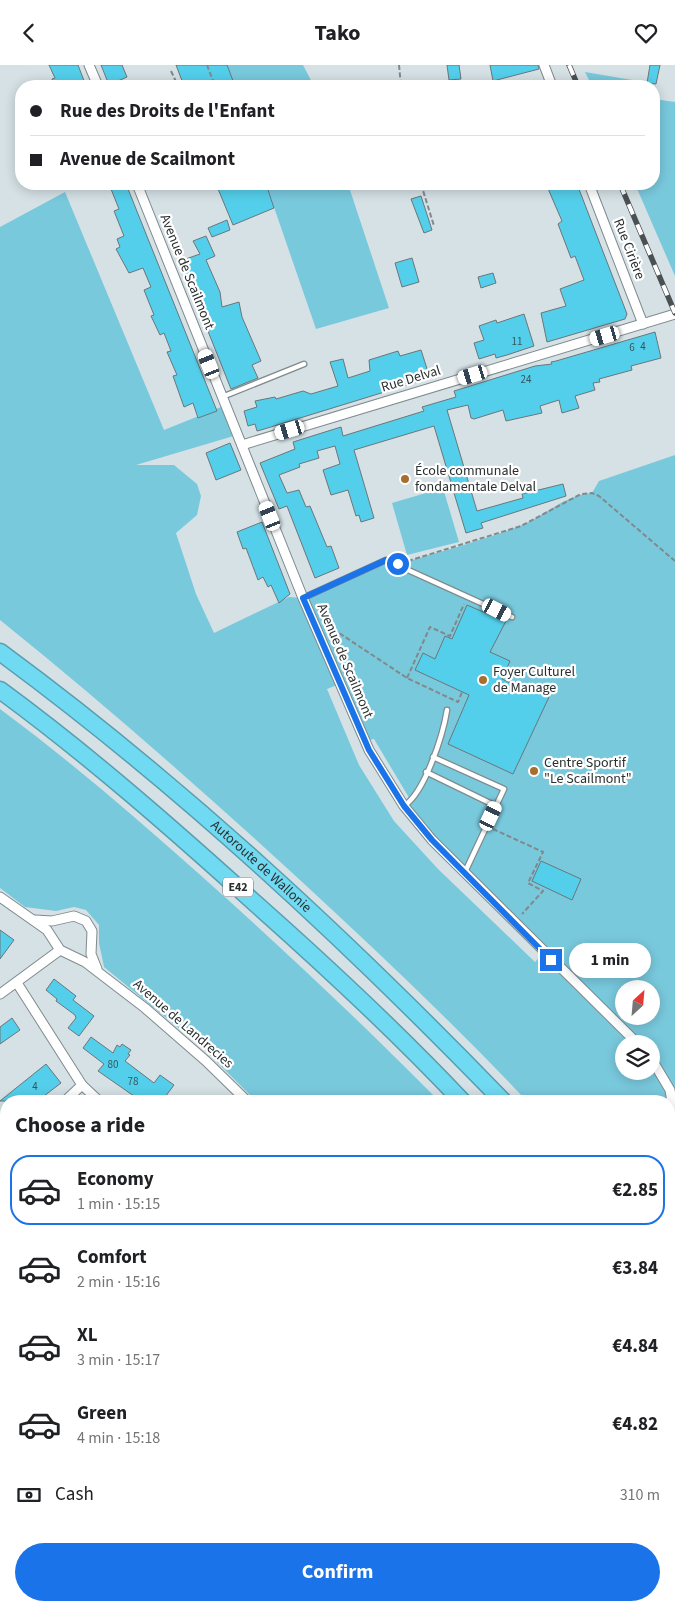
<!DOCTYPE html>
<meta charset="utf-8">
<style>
body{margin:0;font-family:"Source Sans 3",sans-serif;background:#f2f2f2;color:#202124;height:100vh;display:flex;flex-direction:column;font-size:19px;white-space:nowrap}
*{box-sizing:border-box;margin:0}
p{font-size:16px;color:#757577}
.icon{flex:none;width:28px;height:28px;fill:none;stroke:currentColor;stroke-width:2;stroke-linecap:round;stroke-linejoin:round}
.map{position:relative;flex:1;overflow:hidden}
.panel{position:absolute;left:0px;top:1030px;width:675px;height:516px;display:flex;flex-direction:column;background:#fff;border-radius:20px 20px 0 0;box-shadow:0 2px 12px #0003}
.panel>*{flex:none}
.top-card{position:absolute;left:15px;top:15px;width:645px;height:110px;border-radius:20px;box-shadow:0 2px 12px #0003;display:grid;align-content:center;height:110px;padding:0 15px;background:#fff}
.needle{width:32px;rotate:26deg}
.controls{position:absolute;left:615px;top:915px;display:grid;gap:10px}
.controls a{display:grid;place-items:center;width:45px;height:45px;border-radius:50%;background:#fff;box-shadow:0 2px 12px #0003;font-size:25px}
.end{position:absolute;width:22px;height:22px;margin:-11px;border:6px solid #1a73e8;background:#fff;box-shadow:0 0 0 2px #fff}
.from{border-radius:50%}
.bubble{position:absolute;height:35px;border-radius:18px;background:#fff;box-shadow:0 2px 12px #0003;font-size:16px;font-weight:700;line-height:35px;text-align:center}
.car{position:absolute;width:15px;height:30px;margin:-15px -8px;border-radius:6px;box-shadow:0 0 4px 1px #0007;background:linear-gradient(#fff 24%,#345 0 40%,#fff 0 76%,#345 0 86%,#fff 0)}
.top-card b{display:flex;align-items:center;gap:18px;height:48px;font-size:19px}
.top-card b+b{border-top:1px solid #e0e0e0}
.top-card i{width:12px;height:12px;background:#202124}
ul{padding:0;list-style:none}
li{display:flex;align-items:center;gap:15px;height:70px;margin:0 10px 8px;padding:0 5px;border:2px solid transparent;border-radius:20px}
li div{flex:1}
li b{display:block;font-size:19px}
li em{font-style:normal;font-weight:700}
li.on{border-color:#1a73e8}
li>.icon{width:45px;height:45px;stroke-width:1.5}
h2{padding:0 15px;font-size:22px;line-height:60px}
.pay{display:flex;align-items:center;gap:12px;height:55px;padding:0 15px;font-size:19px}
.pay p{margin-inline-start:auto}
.action{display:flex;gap:10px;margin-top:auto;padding:10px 15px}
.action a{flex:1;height:58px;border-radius:30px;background:#1a73e8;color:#fff;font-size:20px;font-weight:700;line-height:58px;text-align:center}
header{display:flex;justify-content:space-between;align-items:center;height:65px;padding:0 15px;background:#fff;font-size:22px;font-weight:700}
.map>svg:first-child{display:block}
</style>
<header><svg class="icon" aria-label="back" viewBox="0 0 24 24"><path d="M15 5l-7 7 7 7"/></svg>Tako<svg class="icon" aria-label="heart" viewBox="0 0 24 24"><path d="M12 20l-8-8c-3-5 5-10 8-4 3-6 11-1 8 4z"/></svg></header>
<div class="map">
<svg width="675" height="1546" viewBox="0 0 675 1546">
<rect width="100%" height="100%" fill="#d5e1e5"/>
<g fill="#79c9dd" fill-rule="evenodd">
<polygon points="226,0 303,0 314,21 234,21"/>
<polygon points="585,7 650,18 649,21 592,21"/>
<polygon points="654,34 675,37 675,211 635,119 654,119"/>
<polygon points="266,119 348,119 389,243 316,264"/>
<path d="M65,127l99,238 62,-25 11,30 -101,30h38l23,19 4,12 -4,19 -21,18 20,61 18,39 75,-36 14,1 83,-38 13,4c40,-12 82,-23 121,-38 25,-10 44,-31 72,-33l7,-12 76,-26v739l-5,-1 -1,-92h-142c-73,-77 -149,-149 -227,-221 -98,-90 -197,-177 -300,-260v-393zM340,619l25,57 9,-2 37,62 -7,5 139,147 -8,9 -97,-93 -44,-48 -35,-56 -32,-76zM624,924h27v27h-27zM624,979h27v27h-27z"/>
<polygon points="443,423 459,477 407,490 392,438"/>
<path d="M0,644c69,51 134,107 198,164 83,74 163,149 241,228h-183l-52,-52 -100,-82 -5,-24v-18l-13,-15 -12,-3 -18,4 -31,-4 -25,-19z"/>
<polygon points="669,1130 675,1132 675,1197 669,1189"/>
<polygon points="669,1294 675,1302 675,1546 0,1546 0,1340 6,1346 6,1540 669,1540"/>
</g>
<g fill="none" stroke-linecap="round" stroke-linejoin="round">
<g stroke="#22abc6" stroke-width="4">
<polyline points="0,1405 6,1403"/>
<polyline points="0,1451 6,1443"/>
<polyline points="302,1546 303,1540"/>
</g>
</g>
<g fill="#54cfeb" stroke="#6b7679">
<polygon points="49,0 78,0 86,21 54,21 52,14 55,13"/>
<polygon points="101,0 122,0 127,12 109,20"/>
<polygon points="176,0 227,0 235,21 184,21"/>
<polygon points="447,0 459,0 461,14 449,15"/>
<polygon points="490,0 538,0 539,4 493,16"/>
<polygon points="650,0 660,0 656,19 647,18"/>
<polygon points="109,119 126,119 217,346 198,353 193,338 184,342 173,311 177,310 167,287 171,286 164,268 160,270 151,251 154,250 144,225 151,222 143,203 129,208 116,184 120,182 117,174 124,171 114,146 119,144"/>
<polygon points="216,119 266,119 274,143 233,160"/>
<polygon points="546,119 577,119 627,249 625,254 547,277 541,248 566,241 560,224 584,215 575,191 571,193 558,159 562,156"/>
<polygon points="421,131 432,165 424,168 411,134"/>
<polygon points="227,155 230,165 212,172 208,163"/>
<polygon points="206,171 215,191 206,195 220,227 222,242 239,237 242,252 261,296 252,300 258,313 231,324 180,196 200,189 193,176"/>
<polygon points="412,193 419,217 402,222 395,198"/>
<polygon points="493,208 496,218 481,223 478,212"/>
<polygon points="524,249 534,281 507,290 496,293 495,289 479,294 474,278 484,275 479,261 496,255 497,258"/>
<polygon points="655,267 661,293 631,301 632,305 599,314 600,317 593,318 595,325 575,331 579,343 562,348 559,335 540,341 542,348 506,356 503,345 474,354 471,353 468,340 447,345 477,446 523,433 522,429 563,419 566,431 481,458 483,463 466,468 434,361 354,385 374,453 361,457 359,450 356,451 348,425 331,430 323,405 340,399 335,381 317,386 319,393 299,399 300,402 279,410 287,428 299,425 306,442 310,441 327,482 331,481 339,503 315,513 287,441 279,444 260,398 295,384 293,377 341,362 343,371 424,346 422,342 456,332 454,326 535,301 552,299 551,297 556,296"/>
<polygon points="421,285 430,313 261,365 257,366 255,359 248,361 244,346 257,342 255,336 275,332 276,334 303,326 311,329 338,321 330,297 343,294 348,313 370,306 369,295 398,286 400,291"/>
<polygon points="230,378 241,405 216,415 206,388"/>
<polygon points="262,457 290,529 279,538 271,520 268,522 263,512 258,515 246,483 243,484 237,467"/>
<polygon points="467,540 495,552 496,549 507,554 490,587 510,596 502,614 520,623 522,619 549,632 513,709 448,679 469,630 415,605 423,588 435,594 445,571 452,574"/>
<polygon points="541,796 581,814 572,835 532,816"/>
<polygon points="0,865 14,875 0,894"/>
<polygon points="54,914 76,931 73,935 94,951 79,971 68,963 76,953 75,950 56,936 57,934 46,925"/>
<polygon points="12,953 20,965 0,979 0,962"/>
<polygon points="91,972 113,988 117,980 120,982 122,979 131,985 128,989 130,990 125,996 154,1018 160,1010 174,1020 162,1036 141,1036 98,1006 104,999 83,983"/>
<polygon points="46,999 61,1018 44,1031 37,1036 34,1036 30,1030 22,1036 0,1036"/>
</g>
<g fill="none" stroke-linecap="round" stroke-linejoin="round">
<defs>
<g id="service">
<polyline points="222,332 304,299"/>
<polyline points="303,533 386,495 512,552"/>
<polyline points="433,692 504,724 465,807"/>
<polyline points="426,707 496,741"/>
<path d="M404,741c21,-14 39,-71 43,-96"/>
</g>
<g id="minor">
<polyline points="89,0 98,21"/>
<polyline points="544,0 552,21"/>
<polyline points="137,119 303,533 369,685 404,741 432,775 638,979"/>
<polyline points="589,119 643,259"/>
<polyline points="242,380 675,249"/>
<polyline points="0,832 47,865 60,885 85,897 145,943 206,996 247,1036"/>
<polyline points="35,855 52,856 74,851 86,856 92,866 91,889 97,904"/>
<polyline points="17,918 82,1020 99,1036"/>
<polyline points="0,929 60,885"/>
<polyline points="651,993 670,1025 675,1056"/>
<polyline points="65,1036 82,1020"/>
<polyline points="0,1088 6,1083"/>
<polyline points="669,1090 675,1070"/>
<polyline points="0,1253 6,1256"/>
</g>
<g id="motorway">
<path id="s1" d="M0,587c182,134 346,287 503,449"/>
<path d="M0,625c90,66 174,140 256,214 71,63 141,128 206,197"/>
<polyline points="669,1218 675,1226"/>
<polyline points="669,1268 675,1275"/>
</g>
</defs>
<use href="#service" stroke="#7f8b8e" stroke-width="7"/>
<use href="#minor" stroke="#7f8b8e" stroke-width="11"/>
<use href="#motorway" stroke="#589eaf" stroke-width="19"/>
<g stroke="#81898c" stroke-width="2" stroke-dasharray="5 2.5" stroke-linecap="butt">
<polyline points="207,0 215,21"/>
<polyline points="399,0 401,21"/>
<polyline points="171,6 178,21"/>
<polyline points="421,119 434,161"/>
<polyline points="408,496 521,461 581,429 592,428 599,431 675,496"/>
<polyline points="327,560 407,613 458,637 462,627"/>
<polyline points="407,613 430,562 450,571 464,539"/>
<polyline points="493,764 543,787 528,818 543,826 522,849"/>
<polyline points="0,1121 6,1130"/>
<polyline points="670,1128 675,1129"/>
<polyline points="669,1129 675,1117"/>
<polyline points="0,1150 6,1147"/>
<polyline points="0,1183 6,1187"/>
<polyline points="0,1240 6,1221"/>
<polyline points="0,1384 6,1382"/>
<polyline points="669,1458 675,1459"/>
<polyline points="613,1540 616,1546"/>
<polyline points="0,1544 28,1541 45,1546"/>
<polyline points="142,1546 151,1540"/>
<polyline points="161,1546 165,1540"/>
<polyline points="404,1546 407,1540"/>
</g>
<use href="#service" stroke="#fff" stroke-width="4.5"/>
<use href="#minor" stroke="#fff" stroke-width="9"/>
<use href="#motorway" stroke="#71daf3" stroke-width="16"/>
<defs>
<g id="rail">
<polyline points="569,0 578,21"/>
<polyline points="620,119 675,248"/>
</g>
</defs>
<use href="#rail" stroke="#4b5153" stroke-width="5.5"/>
<use href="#rail" stroke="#fff" stroke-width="4" stroke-dasharray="11" stroke-linecap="butt"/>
</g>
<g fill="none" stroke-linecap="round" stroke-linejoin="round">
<polyline stroke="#1a73e8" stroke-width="6" points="398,499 386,495 303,533 369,685 404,741 432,775 551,895"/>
</g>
<g fill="#a86e2e" stroke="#fff" stroke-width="2">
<circle cx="405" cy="414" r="5"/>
<circle cx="483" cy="615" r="5"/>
<circle cx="534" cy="706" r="5"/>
</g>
<g text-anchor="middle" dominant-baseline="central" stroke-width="4.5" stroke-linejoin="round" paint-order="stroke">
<g font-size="11" fill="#34575f">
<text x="517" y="276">11</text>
<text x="643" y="281">4</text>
<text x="632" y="282">6</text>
<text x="526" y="314">24</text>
<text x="113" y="999">80</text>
<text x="133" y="1016">78</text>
<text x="35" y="1021">4</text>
</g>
<rect fill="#fff" stroke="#6a6d6e" stroke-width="1" x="223" y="812.5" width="30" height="19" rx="4"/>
<g font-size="12" font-weight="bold" fill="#2a2f30">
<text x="238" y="822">E42</text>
</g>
<g font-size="14" fill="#2a2f30" stroke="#fff">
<text transform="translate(629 184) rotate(69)">Rue Cirière</text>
<text transform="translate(187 207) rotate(68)">Avenue de Scailmont</text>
<text transform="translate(411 314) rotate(-17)">Rue Delval</text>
<text transform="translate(345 596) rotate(67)">Avenue de Scailmont</text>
<text stroke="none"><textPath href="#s1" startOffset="338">Autoroute de Wallonie</textPath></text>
<text transform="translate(183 959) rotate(41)">Avenue de Landrecies</text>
</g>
<g font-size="14" fill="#2a2f30" stroke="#fff" text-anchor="start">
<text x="415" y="406">École communale<tspan x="415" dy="16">fondamentale Delval</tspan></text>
<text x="493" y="607">Foyer Culturel<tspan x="493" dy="16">de Manage</tspan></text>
<text x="544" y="698">Centre Sportif<tspan x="544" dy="16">"Le Scailmont"</tspan></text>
</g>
</g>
</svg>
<div class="controls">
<a><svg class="needle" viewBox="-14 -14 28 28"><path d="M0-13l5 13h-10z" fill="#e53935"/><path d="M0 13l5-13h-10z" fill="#757577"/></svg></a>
<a><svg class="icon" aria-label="layers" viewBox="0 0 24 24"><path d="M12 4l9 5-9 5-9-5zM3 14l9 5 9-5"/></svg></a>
</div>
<i class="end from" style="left:398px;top:499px"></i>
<i class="end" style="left:551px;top:895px"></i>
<div class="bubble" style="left:569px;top:878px;width:82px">1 min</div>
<i class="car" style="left:605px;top:271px;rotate:254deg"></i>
<i class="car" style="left:209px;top:299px;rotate:338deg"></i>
<i class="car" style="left:473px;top:310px;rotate:253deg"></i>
<i class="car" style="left:290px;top:365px;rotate:253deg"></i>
<i class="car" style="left:270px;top:451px;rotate:338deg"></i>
<i class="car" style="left:497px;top:545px;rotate:117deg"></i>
<i class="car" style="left:491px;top:751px;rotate:25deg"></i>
<div class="top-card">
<b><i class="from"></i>Rue des Droits de l'Enfant</b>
<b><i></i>Avenue de Scailmont</b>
</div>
<section class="panel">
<h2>Choose a ride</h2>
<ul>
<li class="on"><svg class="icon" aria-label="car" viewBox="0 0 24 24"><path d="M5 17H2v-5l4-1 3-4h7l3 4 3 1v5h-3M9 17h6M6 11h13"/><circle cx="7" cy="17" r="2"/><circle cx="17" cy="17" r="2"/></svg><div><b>Economy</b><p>1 min · 15:15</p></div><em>€2.85</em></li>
<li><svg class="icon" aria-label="car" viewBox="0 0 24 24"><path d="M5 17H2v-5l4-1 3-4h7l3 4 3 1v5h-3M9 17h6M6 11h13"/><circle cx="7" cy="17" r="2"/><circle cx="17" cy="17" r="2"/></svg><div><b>Comfort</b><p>2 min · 15:16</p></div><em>€3.84</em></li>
<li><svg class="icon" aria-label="car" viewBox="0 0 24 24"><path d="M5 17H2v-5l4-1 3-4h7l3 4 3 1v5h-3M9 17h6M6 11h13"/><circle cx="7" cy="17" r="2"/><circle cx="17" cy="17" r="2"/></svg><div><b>XL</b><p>3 min · 15:17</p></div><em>€4.84</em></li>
<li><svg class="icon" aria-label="car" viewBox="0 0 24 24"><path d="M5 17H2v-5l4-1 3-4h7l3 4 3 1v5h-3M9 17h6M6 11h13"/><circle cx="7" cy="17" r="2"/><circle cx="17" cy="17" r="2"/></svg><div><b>Green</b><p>4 min · 15:18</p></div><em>€4.82</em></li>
</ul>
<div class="pay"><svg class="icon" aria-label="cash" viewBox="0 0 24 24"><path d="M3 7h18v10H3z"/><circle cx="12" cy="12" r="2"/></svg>Cash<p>310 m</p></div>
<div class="action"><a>Confirm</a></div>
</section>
</div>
